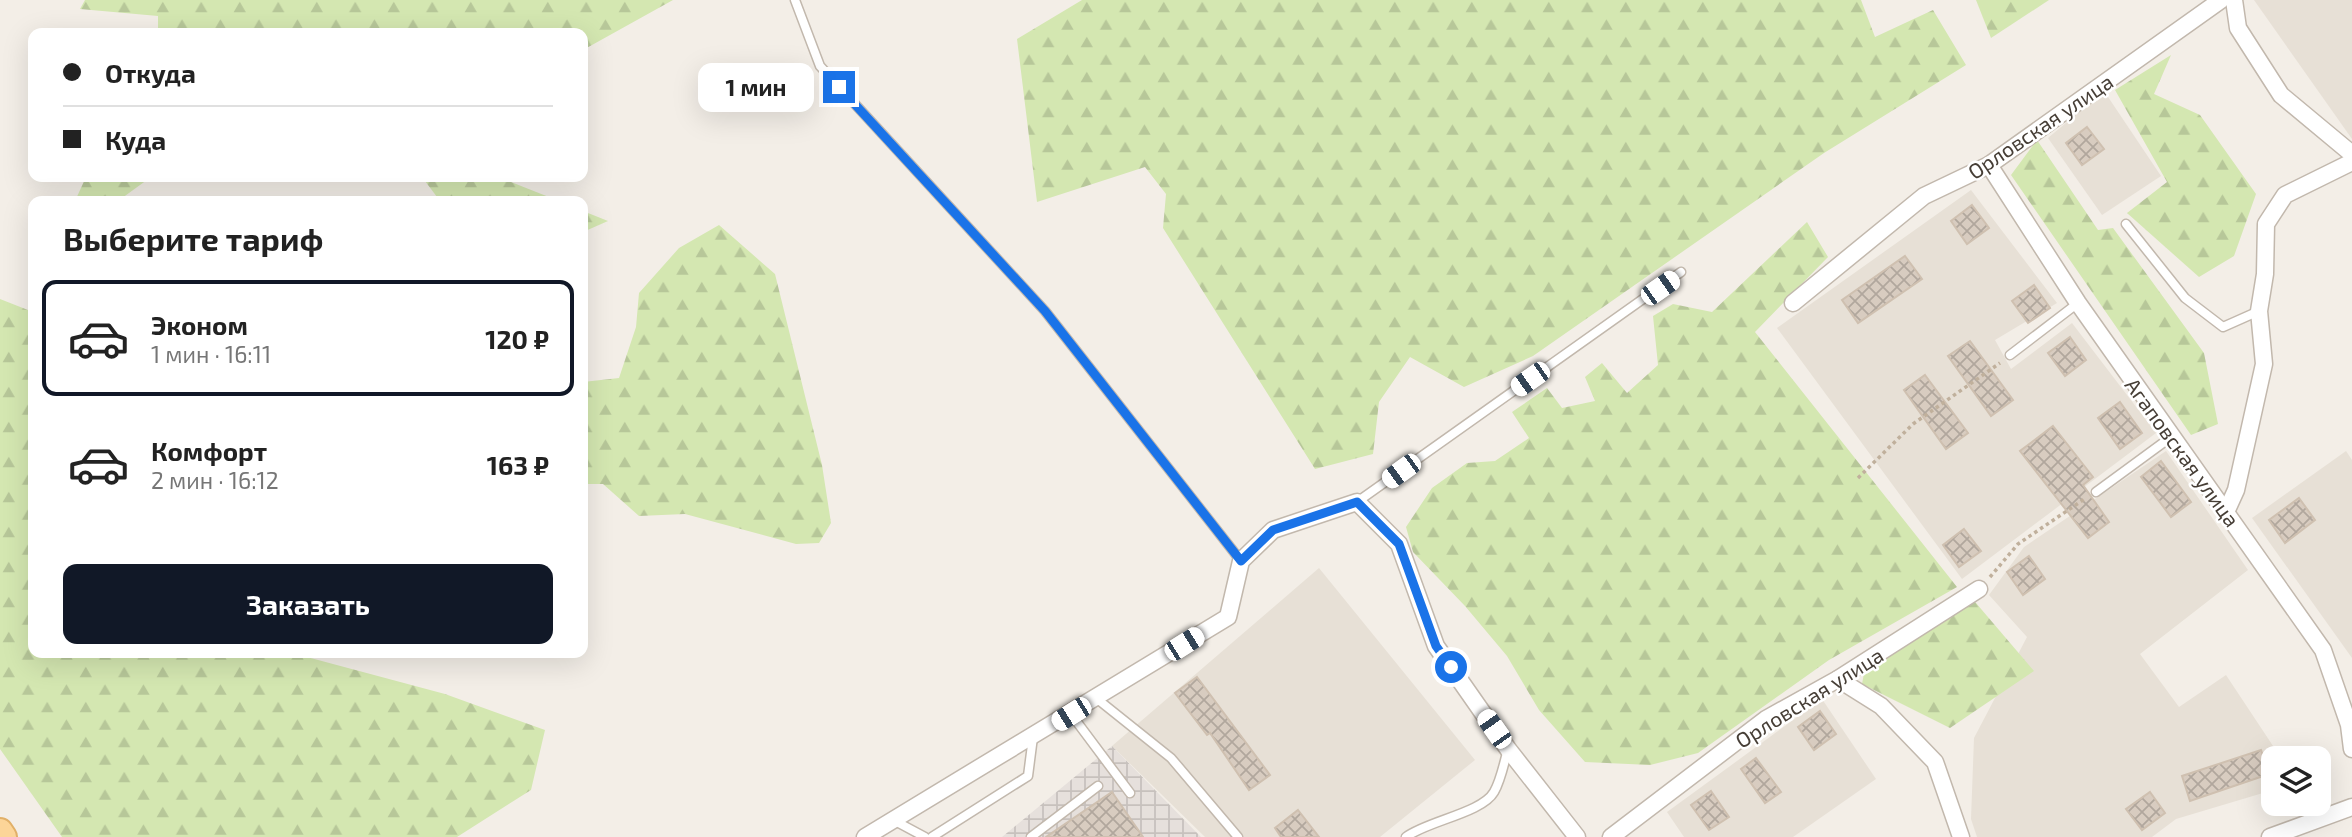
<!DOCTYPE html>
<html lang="ru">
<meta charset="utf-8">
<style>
body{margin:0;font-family:"Exo 2",sans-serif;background:#f6f6f6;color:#222;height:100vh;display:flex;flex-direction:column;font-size:26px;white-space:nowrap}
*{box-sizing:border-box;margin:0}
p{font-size:23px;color:#767676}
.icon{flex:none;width:38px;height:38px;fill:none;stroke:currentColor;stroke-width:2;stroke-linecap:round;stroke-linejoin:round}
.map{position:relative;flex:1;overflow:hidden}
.details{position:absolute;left:28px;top:196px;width:560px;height:462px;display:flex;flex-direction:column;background:#fff;border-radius:14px;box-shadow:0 7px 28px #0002}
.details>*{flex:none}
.guide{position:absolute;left:28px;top:28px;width:560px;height:154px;border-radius:14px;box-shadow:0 7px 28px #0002;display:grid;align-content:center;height:154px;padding:0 35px;background:#fff}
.buttons{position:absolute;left:2261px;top:746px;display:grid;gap:14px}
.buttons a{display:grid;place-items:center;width:70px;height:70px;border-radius:14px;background:#fff;box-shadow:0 7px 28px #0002;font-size:35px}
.end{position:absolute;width:32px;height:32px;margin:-16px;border:9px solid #1a73e8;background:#fff;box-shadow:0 0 0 4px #fff}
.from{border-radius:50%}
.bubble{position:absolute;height:49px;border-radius:14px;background:#fff;box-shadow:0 7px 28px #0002;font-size:23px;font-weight:700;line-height:49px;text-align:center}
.car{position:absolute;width:21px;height:42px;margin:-21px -10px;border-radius:9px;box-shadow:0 0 5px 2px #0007;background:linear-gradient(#fff 24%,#345 0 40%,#fff 0 76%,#345 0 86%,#fff 0)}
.guide b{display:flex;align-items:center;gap:24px;height:66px;font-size:26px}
.guide b+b{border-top:2px solid #e0e0e0}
.guide i{width:18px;height:18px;background:#222}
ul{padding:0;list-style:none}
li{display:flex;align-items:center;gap:21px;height:116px;margin:0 14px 10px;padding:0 21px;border:4px solid transparent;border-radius:14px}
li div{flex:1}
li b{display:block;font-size:26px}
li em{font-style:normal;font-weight:700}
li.on{border-color:#111827}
li>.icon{width:63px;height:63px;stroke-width:1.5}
h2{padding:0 35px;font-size:32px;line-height:84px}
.button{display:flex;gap:14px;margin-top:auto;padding:14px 35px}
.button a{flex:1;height:80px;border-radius:14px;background:#111827;color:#fff;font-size:28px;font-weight:700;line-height:80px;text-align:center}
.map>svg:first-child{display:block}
</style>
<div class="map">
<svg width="2352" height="837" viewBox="0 0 2352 837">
<defs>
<pattern id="industrial-grid" width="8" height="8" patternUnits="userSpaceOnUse" patternTransform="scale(1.75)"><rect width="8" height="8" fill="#e6e0dc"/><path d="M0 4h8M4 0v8" fill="none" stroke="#c7c1bd"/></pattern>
<pattern id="forest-firs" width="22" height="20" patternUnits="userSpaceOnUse" patternTransform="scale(1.75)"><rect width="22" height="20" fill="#d4e7b1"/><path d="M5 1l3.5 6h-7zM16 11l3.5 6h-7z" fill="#b7c799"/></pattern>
<pattern id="building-cross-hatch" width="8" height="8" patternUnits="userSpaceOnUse" patternTransform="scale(1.75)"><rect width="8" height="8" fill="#d8ccc0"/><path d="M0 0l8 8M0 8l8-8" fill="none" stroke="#b1a79d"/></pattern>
</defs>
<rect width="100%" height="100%" fill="#f3eee7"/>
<g fill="#e7e0d6">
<polygon points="2254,0 2352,0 2352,139"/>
<polygon points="2104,91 2161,176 2102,215 2048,138"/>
<polygon points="1971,190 2057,303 1995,340 2011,369 2072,323 2156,433 1962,579 1777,328"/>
<polygon points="2166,451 2248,570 2140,654 2179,707 2226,675 2281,758 2273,758 2273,790 2176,819 2152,837 1977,837 1971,819 1974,738 2027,637 1989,595 2024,547"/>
<polygon points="2346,451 2352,460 2352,658 2252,518"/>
<polygon points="1319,568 1475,760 1380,837 1205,837 1112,746"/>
<polygon points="1822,699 1876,779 1793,837 1684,837 1667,812"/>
</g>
<polygon fill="url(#industrial-grid)" points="1112,746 1201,837 1002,837"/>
<g fill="url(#forest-firs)">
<polygon points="85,0 673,0 583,50 583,33 158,33 158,16 80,9"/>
<polygon points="1082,0 1861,0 1875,37 1933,10 1966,65 1824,153 1533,356 1464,387 1410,357 1379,402 1373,454 1315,469 1163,228 1166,194 1145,167 1037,202 1017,39"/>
<polygon points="1976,0 2049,0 1991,38"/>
<polygon points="2171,55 2154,94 2200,115 2256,194 2234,256 2199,277 2127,213 2167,182 2115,90"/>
<polygon points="2037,140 2098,230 2113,228 2204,353 2218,424 2191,435 2011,175"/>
<polygon points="86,177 151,177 118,201 75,201"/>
<polygon points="422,177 506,177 511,182 559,201 440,201"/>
<polygon points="583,211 608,221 583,232"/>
<polygon points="1807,222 1828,257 1755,332 1957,587 1829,660 1698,753 1650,765 1585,762 1539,710 1507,656 1465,606 1413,552 1406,527 1432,488 1467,463 1495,461 1529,438 1512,412 1547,388 1562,408 1595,401 1585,377 1602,363 1627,393 1658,365 1653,316 1673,304 1712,312"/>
<polygon points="719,225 775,274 822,465 831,523 819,543 796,544 685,514 639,516 603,484 583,484 583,382 619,378 636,327 639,293 679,248"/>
<polygon points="0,299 33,312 33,653 292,653 445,694 545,730 531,790 457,837 62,837 0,749"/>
<polygon points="1970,596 2034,671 1950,728 1862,684 1865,668"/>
</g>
<g fill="url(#building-cross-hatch)" stroke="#cfc0b0" stroke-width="2">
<polygon points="2087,127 2104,149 2082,165 2066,143"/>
<polygon points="1972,205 1989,228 1967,244 1951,221"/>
<polygon points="1905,256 1922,279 1858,323 1842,300"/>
<polygon points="2034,285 2050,308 2028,323 2012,301"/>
<polygon points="2070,337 2086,360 2065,376 2048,353"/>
<polygon points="1970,341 2013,400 1991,416 1948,356"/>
<polygon points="1925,375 1968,433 1946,449 1904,390"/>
<polygon points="2120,402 2142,433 2120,449 2098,418"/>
<polygon points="2053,426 2093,477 2083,485 2109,522 2088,538 2020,451"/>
<polygon points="2161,461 2191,502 2171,517 2141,477"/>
<polygon points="2299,498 2315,520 2285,543 2269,520"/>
<polygon points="1964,529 1981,551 1959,567 1943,545"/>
<polygon points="2029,556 2045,579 2023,595 2007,572"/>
<polygon points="1197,677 1270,775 1249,790 1210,733 1207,735 1175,693"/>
<polygon points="1820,711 1836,734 1814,750 1798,727"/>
<polygon points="2261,750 2269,774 2190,801 2182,776"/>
<polygon points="1756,758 1781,792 1765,803 1741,769"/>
<polygon points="1711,791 1729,817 1709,830 1691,805"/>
<polygon points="1112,792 1143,837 1046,837"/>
<polygon points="2150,792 2165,813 2142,830 2126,809"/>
<polygon points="1298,810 1319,837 1281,837 1275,828"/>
</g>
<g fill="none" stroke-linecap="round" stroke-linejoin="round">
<defs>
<g id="lane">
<polyline points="795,0 820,66 1045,311 1241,561"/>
<polyline points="2126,224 2185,298 2223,327 2259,311"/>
<polyline points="2010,355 2078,303"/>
<polyline points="2096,492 2171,437"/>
<polyline points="1357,502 1681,272"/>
<polyline points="1096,698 1171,758 1238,837"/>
<polyline points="1071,714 1130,793"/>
<polyline points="895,821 925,837"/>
<polyline points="932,837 1028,776 1033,737"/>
<polyline points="1031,837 1098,786"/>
<path d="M1406,837c21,-16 76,-24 88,-45 7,-12 10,-29 14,-43"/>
</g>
<g id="street">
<polyline points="2234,0 2238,28 2281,95 2352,154"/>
<polyline points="1989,165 2078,303 2323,650 2349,725 2352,749"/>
<polyline points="1793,303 1924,196 1989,165 2221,0"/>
<polyline points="2226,512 2236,490 2264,364 2259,311 2265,274 2266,224 2285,195 2352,162"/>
<polyline points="1838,679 1881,706 1935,762 1961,837"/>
<polyline points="865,837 1228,617 1241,561 1273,530 1357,502 1399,544 1436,646 1508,749 1577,837"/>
<polyline points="1611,837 1766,719 1838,679 1979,589"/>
<polyline points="2270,837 2352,807"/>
</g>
<polyline id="primary" points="0,831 4,837"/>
</defs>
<use href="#lane" stroke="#c2b8ad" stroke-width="11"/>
<use href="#street" stroke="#c2b8ad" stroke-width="19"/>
<use href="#primary" stroke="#e1b068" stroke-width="28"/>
<g stroke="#c0b09c" stroke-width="3.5" stroke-dasharray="3.5 3.5" stroke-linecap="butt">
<polyline points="1858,478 1913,424 2000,363"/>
<polyline points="1990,577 2018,544 2086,498"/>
</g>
<use href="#lane" stroke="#fff" stroke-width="8"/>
<use href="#street" stroke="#fff" stroke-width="16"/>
<use href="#primary" stroke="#fcd598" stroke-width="24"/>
</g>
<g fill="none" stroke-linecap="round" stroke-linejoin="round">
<polyline stroke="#1a73e8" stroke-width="9" points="839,87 1045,311 1241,561 1273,530 1357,502 1399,544 1436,646 1451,667"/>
</g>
<g text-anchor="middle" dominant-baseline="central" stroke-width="5" stroke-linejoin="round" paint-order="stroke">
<g font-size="21" fill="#463e36" stroke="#fff">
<text transform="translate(2040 126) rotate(-34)">Орловская улица</text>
<text transform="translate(2183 452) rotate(54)">Агаповская улица</text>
<text transform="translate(1809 697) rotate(-32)">Орловская улица</text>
</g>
</g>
</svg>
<div class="buttons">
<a><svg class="icon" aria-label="layers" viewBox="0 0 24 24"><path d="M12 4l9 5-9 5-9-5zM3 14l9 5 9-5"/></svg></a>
</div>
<i class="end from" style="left:1451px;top:667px"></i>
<i class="end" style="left:839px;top:87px"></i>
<div class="bubble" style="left:698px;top:63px;width:116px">1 мин</div>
<i class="car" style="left:1660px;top:288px;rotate:55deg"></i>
<i class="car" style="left:1530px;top:379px;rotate:235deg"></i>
<i class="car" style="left:1401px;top:471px;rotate:234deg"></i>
<i class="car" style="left:1184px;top:644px;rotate:58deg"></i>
<i class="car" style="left:1071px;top:714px;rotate:238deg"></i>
<i class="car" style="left:1494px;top:729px;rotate:325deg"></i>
<div class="guide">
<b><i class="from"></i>Откуда</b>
<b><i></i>Куда</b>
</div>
<section class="details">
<h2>Выберите тариф</h2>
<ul>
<li class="on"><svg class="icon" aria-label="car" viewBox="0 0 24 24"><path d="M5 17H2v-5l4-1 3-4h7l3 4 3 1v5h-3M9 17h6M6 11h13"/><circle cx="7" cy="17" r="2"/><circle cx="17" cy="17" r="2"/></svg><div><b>Эконом</b><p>1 мин · 16:11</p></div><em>120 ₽</em></li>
<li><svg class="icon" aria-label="car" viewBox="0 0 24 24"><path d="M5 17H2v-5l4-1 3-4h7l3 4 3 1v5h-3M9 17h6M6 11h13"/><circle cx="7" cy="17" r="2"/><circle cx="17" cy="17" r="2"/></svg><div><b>Комфорт</b><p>2 мин · 16:12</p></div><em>163 ₽</em></li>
</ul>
<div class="button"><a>Заказать</a></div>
</section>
</div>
